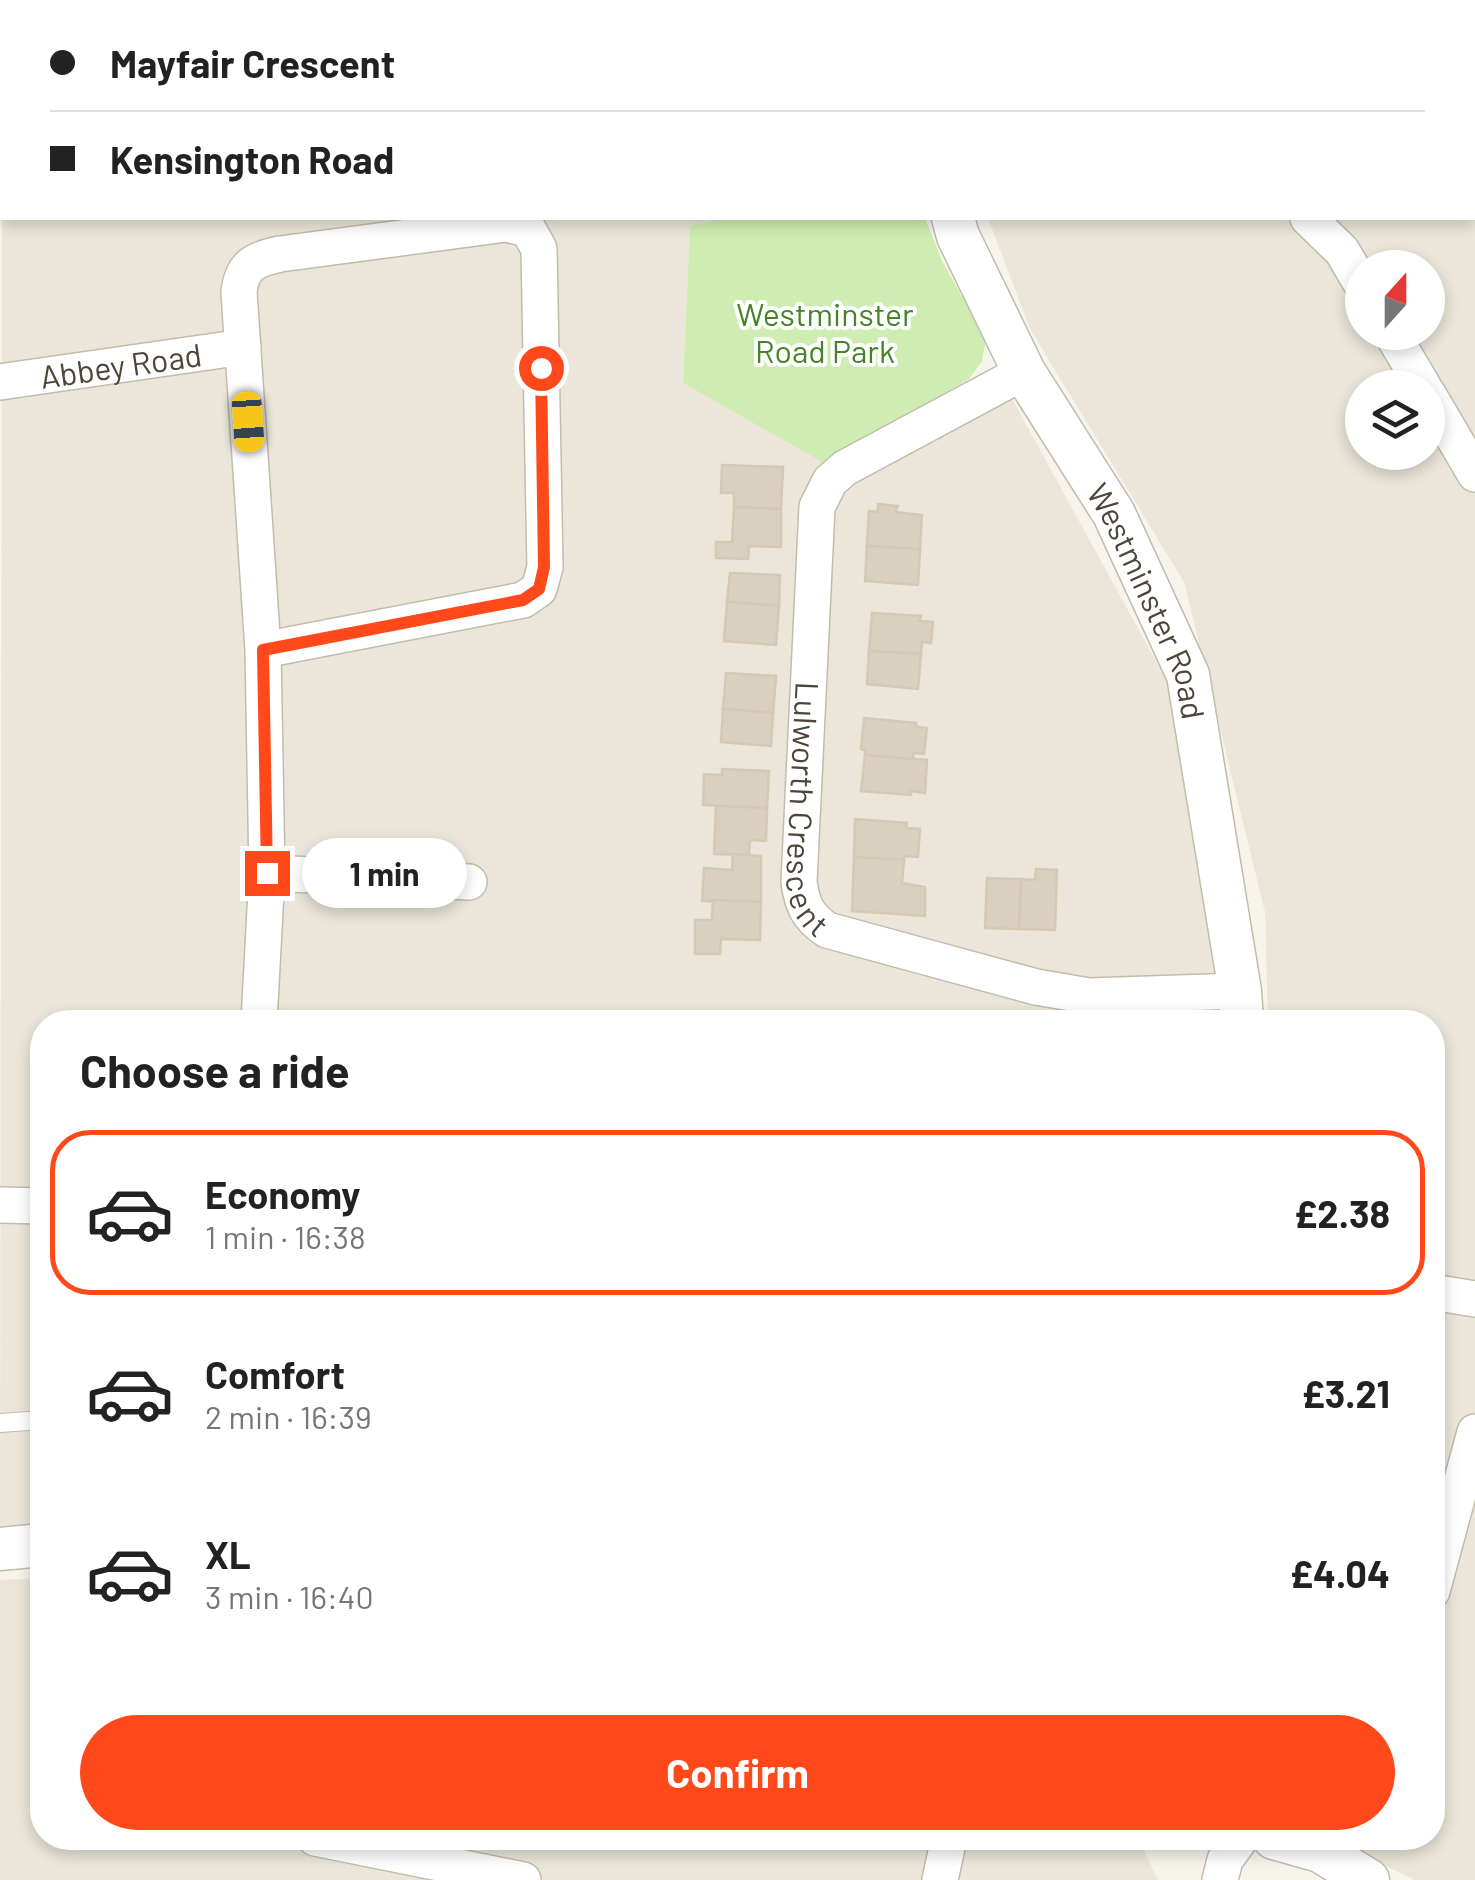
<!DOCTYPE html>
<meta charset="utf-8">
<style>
body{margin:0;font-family:Barlow,sans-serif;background:#f2f2f2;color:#222;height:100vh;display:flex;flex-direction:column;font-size:38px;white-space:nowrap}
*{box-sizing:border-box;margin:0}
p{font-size:32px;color:#767676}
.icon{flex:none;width:55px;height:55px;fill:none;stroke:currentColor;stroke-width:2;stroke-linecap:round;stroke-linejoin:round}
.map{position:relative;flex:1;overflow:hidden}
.sheet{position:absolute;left:30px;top:1010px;width:1415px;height:840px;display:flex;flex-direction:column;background:#fff;border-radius:40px;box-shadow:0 5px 15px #0003}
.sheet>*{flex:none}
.hud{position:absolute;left:0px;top:0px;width:1475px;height:220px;box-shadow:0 5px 15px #0003;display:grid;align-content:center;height:220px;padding:0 50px;background:#fff}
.needle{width:65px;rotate:21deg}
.fabs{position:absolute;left:1345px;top:250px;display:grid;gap:20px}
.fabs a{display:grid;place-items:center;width:100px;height:100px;border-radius:50%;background:#fff;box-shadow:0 5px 15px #0003;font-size:50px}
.end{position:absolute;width:45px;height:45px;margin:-22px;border:12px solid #ff491a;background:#fff;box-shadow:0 0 0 5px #fff}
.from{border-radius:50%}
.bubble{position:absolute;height:70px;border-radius:35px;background:#fff;box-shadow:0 5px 15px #0003;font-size:32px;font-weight:700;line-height:70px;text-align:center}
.car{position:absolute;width:30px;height:60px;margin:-30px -15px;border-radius:12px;box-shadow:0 0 8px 2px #0007;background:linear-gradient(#f5c518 24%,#345 0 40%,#f5c518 0 76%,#345 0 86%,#f5c518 0)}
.hud b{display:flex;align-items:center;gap:35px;height:95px;font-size:38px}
.hud b+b{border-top:2px solid #e0e0e0}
.hud i{width:25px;height:25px;background:#222}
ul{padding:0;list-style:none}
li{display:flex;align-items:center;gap:30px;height:165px;margin:0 20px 15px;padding:0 30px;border:5px solid transparent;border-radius:40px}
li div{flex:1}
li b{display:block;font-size:38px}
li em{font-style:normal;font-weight:700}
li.selected{border-color:#ff491a}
li>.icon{width:90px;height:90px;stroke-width:1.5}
h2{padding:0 50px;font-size:45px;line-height:120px}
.action{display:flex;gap:20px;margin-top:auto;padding:20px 50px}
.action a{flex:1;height:115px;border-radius:60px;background:#ff491a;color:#fff;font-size:40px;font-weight:700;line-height:115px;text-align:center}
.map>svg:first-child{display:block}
</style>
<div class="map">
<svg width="1475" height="1880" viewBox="0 0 1475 1880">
<rect width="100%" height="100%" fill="#f6f4eb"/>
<g fill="#ebe6d9" fill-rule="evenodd">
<polygon points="547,0 886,0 886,2 527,2"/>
<path d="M936,0h539v1880h-60l-86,-42h103v-816h-164l-3,-110 -81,-330 -154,-253 -42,-111h484v-216zM1362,268h66v64h-66zM1362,388h66v64h-66z"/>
<polygon points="2,70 2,218 722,218 690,226 683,383 827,463 1011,397 1175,696 1226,975 1223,1022 42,1022 42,1529 0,1533"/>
<polygon points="42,1578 42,1838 1138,1838 1158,1880 0,1880 0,1580"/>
</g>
<polygon fill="#cfedb2" points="722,218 925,218 943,263 986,338 982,361 969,379 826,464 683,383 690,226"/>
<g fill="#d9d0c0" stroke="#d4c9b2" stroke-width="2.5">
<polygon points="722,465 783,467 781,509 734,507 734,493 721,493"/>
<polygon points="878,504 898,506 895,512 922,515 920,549 867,546 869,511 878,512"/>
<polygon points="734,507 781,509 781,547 749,546 748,559 716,558 716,542 732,542"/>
<polygon points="867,546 920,549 918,585 865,581"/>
<polygon points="730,573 780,575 779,606 727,602"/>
<polygon points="727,602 779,606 776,645 724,641"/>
<polygon points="872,613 921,616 919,621 933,622 931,643 922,642 921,654 869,651"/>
<polygon points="869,651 921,654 918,689 867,684"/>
<polygon points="726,673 776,676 773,713 723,709"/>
<polygon points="723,709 773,713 771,746 721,742"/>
<polygon points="864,718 916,723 917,727 927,728 924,754 913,753 913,760 865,755 865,750 861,749"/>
<polygon points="865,755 927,760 925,793 911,791 911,795 861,791"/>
<polygon points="722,769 769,771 767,808 703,805 704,774 722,775"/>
<polygon points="716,806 767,808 766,841 750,840 749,855 714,854"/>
<polygon points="855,819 907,823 906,828 920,829 918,857 904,856 904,860 854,857"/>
<polygon points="733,854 761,856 761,902 702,901 704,868 732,870"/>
<polygon points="854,857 904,860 902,883 925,887 925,916 852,911"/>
<polygon points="1036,869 1057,870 1055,930 1019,929 1021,879 1035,880"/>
<polygon points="987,878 1021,879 1019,929 985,928"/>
<polygon points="713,900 761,902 760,940 721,939 720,954 695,954 695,920 712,920"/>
</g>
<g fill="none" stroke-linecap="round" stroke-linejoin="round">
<defs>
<polyline id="service" points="0,1423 42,1420"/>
<g id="minor">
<polyline points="157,2 175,0"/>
<polyline points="0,25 2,25"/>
<polyline points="1308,218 1342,251 1362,285"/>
<polyline points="1391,332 1424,388"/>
<path id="s1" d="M1024,372l-179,96 -15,13 -13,26 -18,375c3,23 9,35 28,48l209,57 53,9 151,-5"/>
<path id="s2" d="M0,382l243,-35"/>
<polyline points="1428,394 1475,474"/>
<polyline points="267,873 469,882"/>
<path d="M259,1022l8,-149 -4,-223 -24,-358c3,-27 16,-33 41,-38l226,-30 22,5 11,20 6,318 -6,22 -16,11 -260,50"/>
<polyline points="0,1205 42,1206"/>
<polyline points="1432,1292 1475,1299"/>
<polyline points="1432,1591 1475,1432"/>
<polyline points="315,1838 523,1880"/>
<polyline points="940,1880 949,1838"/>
<polyline points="1220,1880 1225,1860 1241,1838"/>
</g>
<g id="tertiary">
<polyline points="913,0 913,2"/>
<path id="s3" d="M953,218l5,18 66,136 90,142 74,161 52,316 2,31"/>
<polyline points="0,1549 42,1545"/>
<polyline points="1274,1838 1320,1851 1368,1880"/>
</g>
</defs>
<use href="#service" stroke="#c3bcad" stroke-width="20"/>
<use href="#minor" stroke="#c3bcad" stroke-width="38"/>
<use href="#tertiary" stroke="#c3bcad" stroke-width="45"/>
<use href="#service" stroke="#fff" stroke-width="18"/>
<use href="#minor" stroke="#fff" stroke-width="35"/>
<use href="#tertiary" stroke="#fff" stroke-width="42"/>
</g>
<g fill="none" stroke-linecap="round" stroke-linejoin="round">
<polyline stroke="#ff491a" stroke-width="12" points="267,873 263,650 523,600 539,589 544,567 541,368"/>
</g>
<g text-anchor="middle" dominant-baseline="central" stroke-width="8" stroke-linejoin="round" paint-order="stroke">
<g font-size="32" fill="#448326" stroke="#fff">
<text x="825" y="313">Westminster<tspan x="825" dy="37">Road Park</tspan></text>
</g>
<g font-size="32" fill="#4c4538" stroke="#fff">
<text stroke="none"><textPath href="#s2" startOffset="122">Abbey Road</textPath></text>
<text stroke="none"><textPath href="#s3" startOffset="432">Westminster Road</textPath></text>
<text stroke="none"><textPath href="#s1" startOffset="555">Lulworth Crescent</textPath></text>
</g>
</g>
</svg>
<div class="fabs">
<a><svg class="needle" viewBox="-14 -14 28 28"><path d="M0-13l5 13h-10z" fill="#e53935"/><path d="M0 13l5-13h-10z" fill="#767676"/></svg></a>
<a><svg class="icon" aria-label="layers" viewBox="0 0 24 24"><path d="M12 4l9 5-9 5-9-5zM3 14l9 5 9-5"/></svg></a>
</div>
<i class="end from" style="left:541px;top:368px"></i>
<i class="end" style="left:267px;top:873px"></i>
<div class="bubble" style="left:302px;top:838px;width:165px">1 min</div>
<i class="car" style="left:248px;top:422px;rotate:176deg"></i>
<div class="hud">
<b><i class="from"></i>Mayfair Crescent</b>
<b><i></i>Kensington Road</b>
</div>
<section class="sheet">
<h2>Choose a ride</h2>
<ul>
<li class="selected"><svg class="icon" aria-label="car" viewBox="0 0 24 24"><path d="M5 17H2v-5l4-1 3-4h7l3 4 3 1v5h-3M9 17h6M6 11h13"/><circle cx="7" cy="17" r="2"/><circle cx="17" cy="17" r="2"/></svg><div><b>Economy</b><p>1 min · 16:38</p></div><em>£2.38</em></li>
<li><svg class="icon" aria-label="car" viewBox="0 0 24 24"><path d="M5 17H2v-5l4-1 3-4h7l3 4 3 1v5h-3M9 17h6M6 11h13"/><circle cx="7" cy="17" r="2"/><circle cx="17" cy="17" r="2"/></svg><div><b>Comfort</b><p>2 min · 16:39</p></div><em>£3.21</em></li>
<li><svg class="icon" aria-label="car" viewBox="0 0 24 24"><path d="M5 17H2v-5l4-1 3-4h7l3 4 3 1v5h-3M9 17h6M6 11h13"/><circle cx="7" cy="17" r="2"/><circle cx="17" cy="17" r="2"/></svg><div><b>XL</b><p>3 min · 16:40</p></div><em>£4.04</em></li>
</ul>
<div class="action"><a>Confirm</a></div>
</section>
</div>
